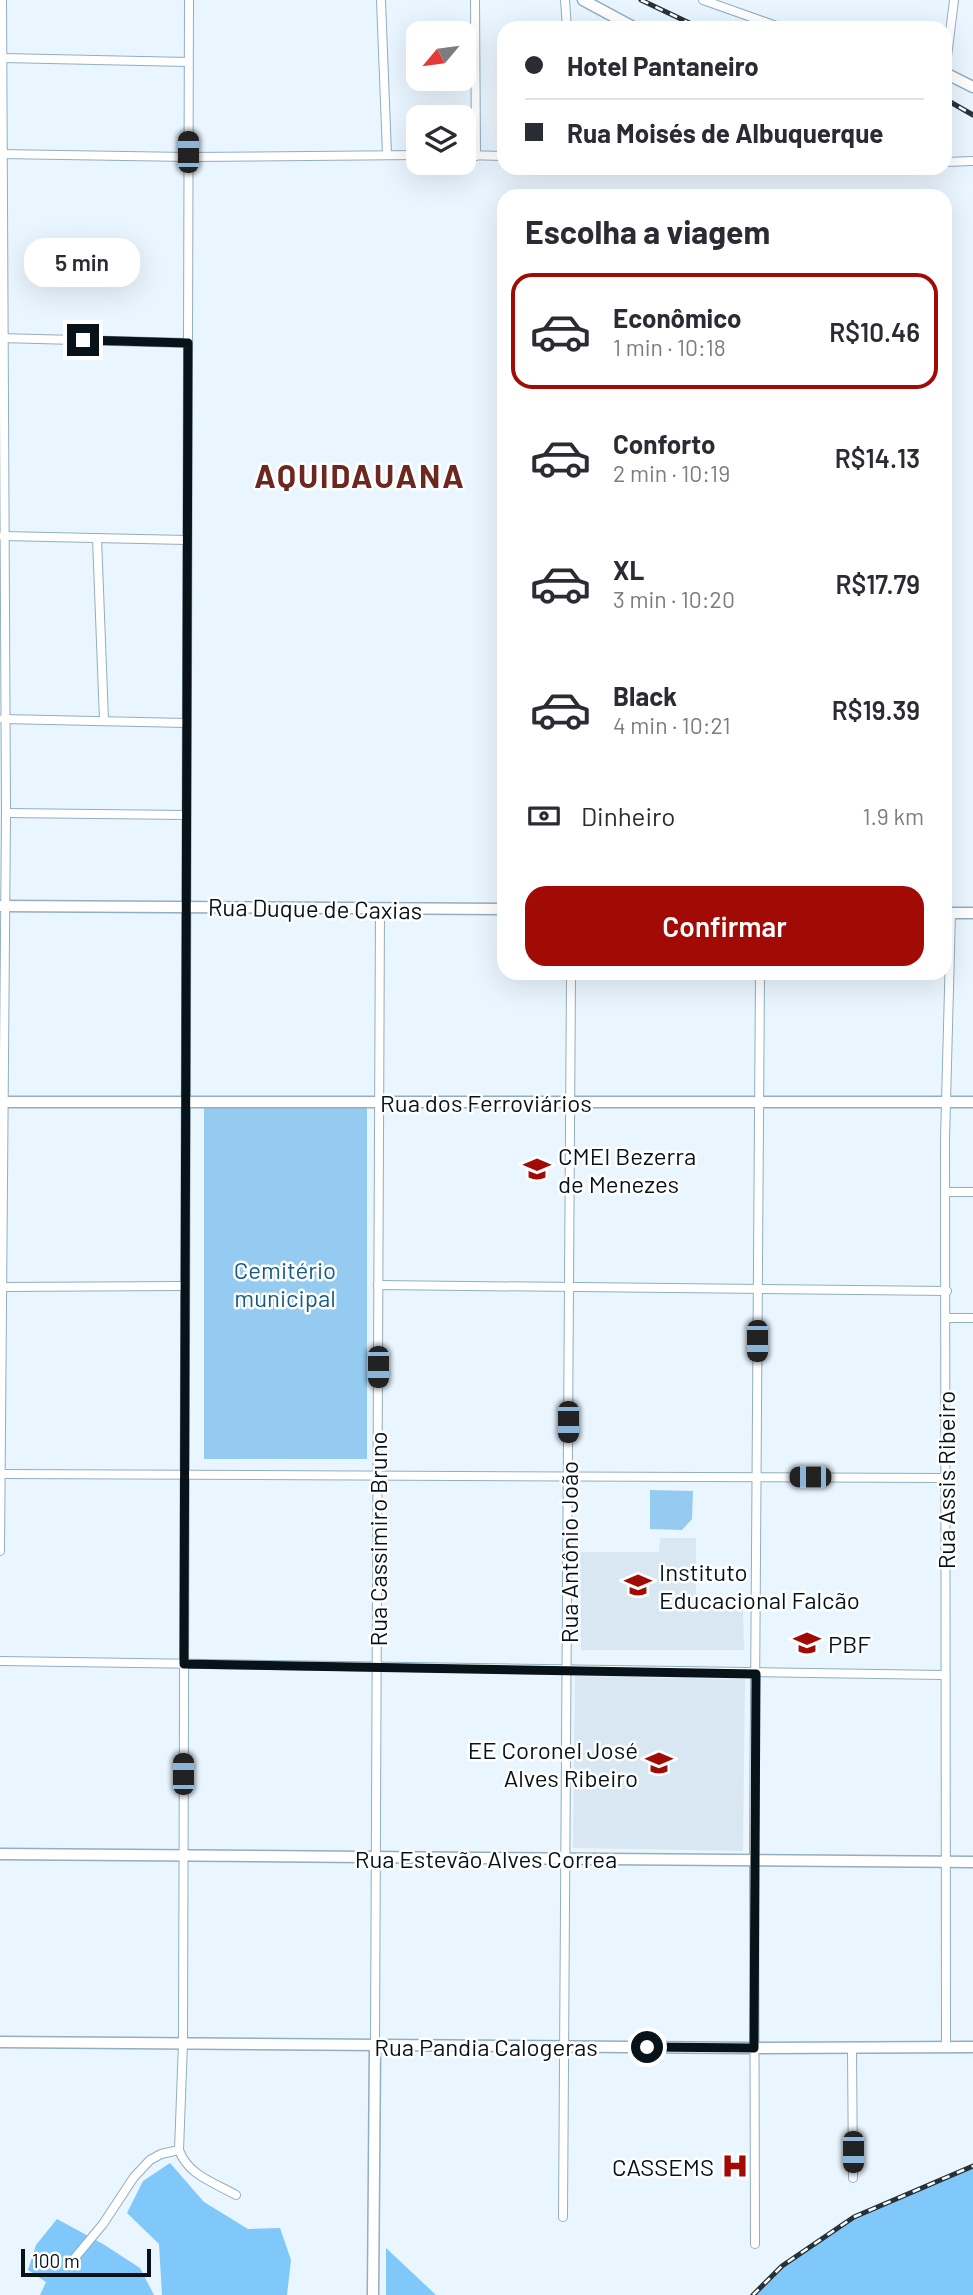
<!DOCTYPE html>
<html lang="pt">
<meta charset="utf-8">
<style>
body{margin:0;font-family:Barlow,sans-serif;background:#f2f2f3;color:#2b2b33;height:100vh;display:flex;flex-direction:column;font-size:26px;white-space:nowrap}
*{box-sizing:border-box;margin:0}
p{font-size:23px;color:#7c7c81}
.icon{flex:none;width:38px;height:38px;fill:none;stroke:currentColor;stroke-width:2;stroke-linecap:round;stroke-linejoin:round}
.map{position:relative;flex:1;overflow:hidden}
.details{position:absolute;left:497px;top:189px;width:455px;height:791px;display:flex;flex-direction:column;background:#fff;border-radius:21px;box-shadow:0 7px 28px #0002}
.details>*{flex:none}
.top-card{position:absolute;left:497px;top:21px;width:455px;height:154px;border-radius:21px;box-shadow:0 7px 28px #0002;display:grid;align-content:center;height:154px;padding:0 28px;background:#fff}
.needle{width:46px;rotate:241deg}
.tools{position:absolute;left:406px;top:21px;display:grid;gap:14px}
.tools a{display:grid;place-items:center;width:70px;height:70px;border-radius:14px;background:#fff;box-shadow:0 7px 28px #0002;font-size:35px}
.scale{position:absolute;left:21px;bottom:18px;width:130px;box-sizing:border-box;padding-left:7px;border:4px solid #071219;border-top:0;font-size:19px;line-height:24px;white-space:nowrap;color:#071219;-webkit-text-stroke:5px #fff;paint-order:stroke}
.end{position:absolute;width:32px;height:32px;margin:-16px;border:9px solid #071219;background:#fff;box-shadow:0 0 0 4px #fff}
.from{border-radius:50%}
.bubble{position:absolute;height:49px;border-radius:21px;background:#fff;box-shadow:0 7px 28px #0002;font-size:23px;font-weight:600;line-height:49px;text-align:center}
.car{position:absolute;width:21px;height:42px;margin:-21px -10px;border-radius:9px;box-shadow:0 0 5px 2px #0007;background:linear-gradient(#222 24%,#8ab4d8 0 40%,#222 0 76%,#8ab4d8 0 86%,#222 0)}
.top-card b{display:flex;align-items:center;gap:24px;height:66px;font-size:26px}
.top-card b+b{border-top:2px solid #e1e1e2}
.top-card i{width:18px;height:18px;background:#2b2b33}
ul{padding:0;list-style:none}
li{display:flex;align-items:center;gap:21px;height:116px;margin:0 14px 10px;padding:0 14px;border:4px solid transparent;border-radius:21px}
li div{flex:1}
li b{display:block;font-size:26px}
li em{font-style:normal;font-weight:600}
li.on{border-color:#a20a05}
li>.icon{width:63px;height:63px;stroke-width:1.5}
h2{padding:0 28px;font-size:32px;line-height:84px}
.pay{display:flex;align-items:center;gap:18px;height:77px;padding:0 28px;font-size:26px}
.pay p{margin-inline-start:auto}
.button{display:flex;gap:14px;margin-top:auto;padding:14px 28px}
.button a{flex:1;height:80px;border-radius:21px;background:#a20a05;color:#fff;font-size:28px;font-weight:600;line-height:80px;text-align:center}
.map>svg:first-child{display:block}
</style>
<div class="map">
<svg width="973" height="2295" viewBox="0 0 973 2295">
<rect width="100%" height="100%" fill="#eaf6ff"/>
<g fill="#d8e7f1">
<polygon points="660,1538 696,1538 696,1606 743,1607 744,1650 581,1650 580,1552 659,1552"/>
<polygon points="575,1676 745,1679 743,1851 573,1848"/>
</g>
<g fill="#95cbf0">
<polygon points="204,1107 367,1108 367,1459 204,1459"/>
<polygon points="650,1490 693,1491 692,1519 682,1530 650,1529"/>
</g>
<g fill="#7fc8f9">
<polygon points="170,2163 204,2202 248,2229 280,2228 291,2260 287,2295 162,2295 159,2244 127,2213 143,2181"/>
<polygon points="973,2166 973,2295 753,2295 782,2266 854,2217"/>
<polygon points="57,2219 103,2244 140,2268 154,2295 40,2295 46,2282 28,2270 36,2245"/>
<polygon points="386,2248 436,2295 386,2295"/>
</g>
<g fill="none" stroke-linecap="round" stroke-linejoin="round">
<defs>
<g id="street">
<path d="M189,0l-6,2043 -4,107c9,25 34,32 57,45"/>
<polyline points="381,0 387,154"/>
<polyline points="475,0 476,156"/>
<polyline points="565,0 567,28"/>
<polyline points="703,0 782,28"/>
<polyline points="3,58 188,62"/>
<polyline points="945,73 954,0"/>
<polyline points="0,154 188,157 418,155"/>
<polyline points="464,155 504,156"/>
<polyline points="945,162 973,161"/>
<polyline points="0,338 188,343"/>
<polyline points="3,536 187,540"/>
<polyline points="97,538 104,720"/>
<polyline points="3,719 187,723"/>
<polyline points="6,813 186,815"/>
<polyline points="945,1192 973,1192"/>
<polyline points="378,1285 947,1291"/>
<polyline points="0,1287 185,1286"/>
<polyline points="946,1318 973,1318"/>
<polyline points="0,1474 944,1478"/>
<polyline points="0,1551 6,813 2,0"/>
<polyline points="0,1661 944,1675"/>
<polyline points="375,2045 380,909"/>
<polyline points="946,2047 945,1140 951,913"/>
<polyline points="852,2048 853,2178"/>
<polyline points="563,2217 571,973"/>
<polyline points="755,2244 754,1846 760,973"/>
<polyline points="68,2266 103,2224 134,2177 150,2160 161,2154 179,2150"/>
</g>
<g id="secondary">
<polyline points="583,0 635,28"/>
<polyline points="945,73 973,87"/>
<polyline points="0,906 504,909"/>
<polyline points="945,913 973,913"/>
<polyline points="0,1102 973,1102"/>
<polyline points="0,1854 973,1862"/>
<polyline points="0,2042 748,2048 973,2047"/>
<polyline points="373,2295 375,2045"/>
</g>
</defs>
<use href="#street" stroke="#91aec2" stroke-width="10"/>
<use href="#secondary" stroke="#91aec2" stroke-width="13"/>
<use href="#street" stroke="#fff" stroke-width="8"/>
<use href="#secondary" stroke="#fff" stroke-width="10"/>
<defs>
<g id="rail">
<polyline points="641,0 700,28"/>
<polyline points="945,99 973,115"/>
<polyline points="753,2295 782,2266 854,2217 973,2166"/>
</g>
</defs>
<use href="#rail" stroke="#263138" stroke-width="5"/>
<use href="#rail" stroke="#fff" stroke-width="2.5" stroke-dasharray="8" stroke-linecap="butt"/>
</g>
<g fill="none" stroke-linecap="round" stroke-linejoin="round">
<polyline stroke="#071219" stroke-width="9" points="83,340 188,343 184,1664 756,1674 754,2048 647,2047"/>
</g>
<defs>
<symbol id="school-bare" viewBox="-9 -9 18 18"><path d="M0-5L7-2L0 1L-7-2ZM-4 1L0 2.5L4 1V4Q0 6-4 4Z" fill="#a20a05" stroke="#fff" stroke-width="2.5" paint-order="stroke"/></symbol>
<symbol id="hospital-bare" viewBox="-9 -9 18 18"><path d="M-5-5h3v3.5h4V-5h3V5h-3V1.5h-4V5h-3Z" fill="#a20a05" stroke="#fff" stroke-width="2.5" paint-order="stroke"/></symbol>
</defs>
<g fill-rule="evenodd">
<use href="#school-bare" x="518" y="1150" width="38" height="38"/>
<use href="#school-bare" x="619" y="1566" width="38" height="38"/>
<use href="#school-bare" x="788" y="1624" width="38" height="38"/>
<use href="#school-bare" x="640" y="1744" width="38" height="38"/>
<use href="#hospital-bare" x="716" y="2147" width="38" height="38"/>
</g>
<g text-anchor="middle" dominant-baseline="central" stroke-width="5" stroke-linejoin="round" paint-order="stroke">
<g font-size="24" fill="#071219" stroke="#fff">
<text transform="translate(315 908) rotate(1)">Rua Duque de Caxias</text>
<text x="486" y="1102">Rua dos Ferroviários</text>
<text transform="translate(945 1480) rotate(-90)">Rua Assis Ribeiro</text>
<text transform="translate(377 1539) rotate(-90)">Rua Cassimiro Bruno</text>
<text transform="translate(568 1552) rotate(-90)">Rua Antônio João</text>
<text x="486" y="1858">Rua Estevão Alves Correa</text>
<text x="486" y="2046">Rua Pandia Calogeras</text>
</g>
<g font-size="24" fill="#071219" stroke="#fff" text-anchor="start">
<text x="558" y="1155">CMEI Bezerra<tspan x="558" dy="28">de Menezes</tspan></text>
<text x="659" y="1571">Instituto<tspan x="659" dy="28">Educacional Falcão</tspan></text>
<text x="828" y="1643">PBF</text>
<text x="638" y="1749" text-anchor="end">EE Coronel José<tspan x="638" dy="28">Alves Ribeiro</tspan></text>
<text x="714" y="2166" text-anchor="end">CASSEMS</text>
</g>
<g font-size="24" fill="#145c84" stroke="#fff">
<text x="285" y="1269">Cemitério<tspan x="285" dy="28">municipal</tspan></text>
</g>
<g font-size="32" font-weight="bold" letter-spacing="2" fill="#6c271f" stroke="#fff">
<text x="360" y="475">AQUIDAUANA</text>
</g>
</g>
</svg>
<div class="tools">
<a><svg class="needle" viewBox="-14 -14 28 28"><path d="M0-13l5 13h-10z" fill="#e53935"/><path d="M0 13l5-13h-10z" fill="#7c7c81"/></svg></a>
<a><svg class="icon" aria-label="layers" viewBox="0 0 24 24"><path d="M12 4l9 5-9 5-9-5zM3 14l9 5 9-5"/></svg></a>
</div>
<div class="scale">100 m</div>
<i class="end from" style="left:647px;top:2047px"></i>
<i class="end" style="left:83px;top:340px"></i>
<div class="bubble" style="left:24px;top:238px;width:116px">5 min</div>
<i class="car" style="left:188px;top:152px;rotate:0deg"></i>
<i class="car" style="left:757px;top:1341px;rotate:180deg"></i>
<i class="car" style="left:378px;top:1367px;rotate:180deg"></i>
<i class="car" style="left:568px;top:1422px;rotate:180deg"></i>
<i class="car" style="left:810px;top:1477px;rotate:270deg"></i>
<i class="car" style="left:183px;top:1774px;rotate:0deg"></i>
<i class="car" style="left:853px;top:2152px;rotate:180deg"></i>
<div class="top-card">
<b><i class="from"></i>Hotel Pantaneiro</b>
<b><i></i>Rua Moisés de Albuquerque</b>
</div>
<section class="details">
<h2>Escolha a viagem</h2>
<ul>
<li class="on"><svg class="icon" aria-label="car" viewBox="0 0 24 24"><path d="M5 17H2v-5l4-1 3-4h7l3 4 3 1v5h-3M9 17h6M6 11h13"/><circle cx="7" cy="17" r="2"/><circle cx="17" cy="17" r="2"/></svg><div><b>Econômico</b><p>1 min · 10:18</p></div><em>R$10.46</em></li>
<li><svg class="icon" aria-label="car" viewBox="0 0 24 24"><path d="M5 17H2v-5l4-1 3-4h7l3 4 3 1v5h-3M9 17h6M6 11h13"/><circle cx="7" cy="17" r="2"/><circle cx="17" cy="17" r="2"/></svg><div><b>Conforto</b><p>2 min · 10:19</p></div><em>R$14.13</em></li>
<li><svg class="icon" aria-label="car" viewBox="0 0 24 24"><path d="M5 17H2v-5l4-1 3-4h7l3 4 3 1v5h-3M9 17h6M6 11h13"/><circle cx="7" cy="17" r="2"/><circle cx="17" cy="17" r="2"/></svg><div><b>XL</b><p>3 min · 10:20</p></div><em>R$17.79</em></li>
<li><svg class="icon" aria-label="car" viewBox="0 0 24 24"><path d="M5 17H2v-5l4-1 3-4h7l3 4 3 1v5h-3M9 17h6M6 11h13"/><circle cx="7" cy="17" r="2"/><circle cx="17" cy="17" r="2"/></svg><div><b>Black</b><p>4 min · 10:21</p></div><em>R$19.39</em></li>
</ul>
<div class="pay"><svg class="icon" aria-label="cash" viewBox="0 0 24 24"><path d="M3 7h18v10H3z"/><circle cx="12" cy="12" r="2"/></svg>Dinheiro<p>1.9 km</p></div>
<div class="button"><a>Confirmar</a></div>
</section>
</div>
